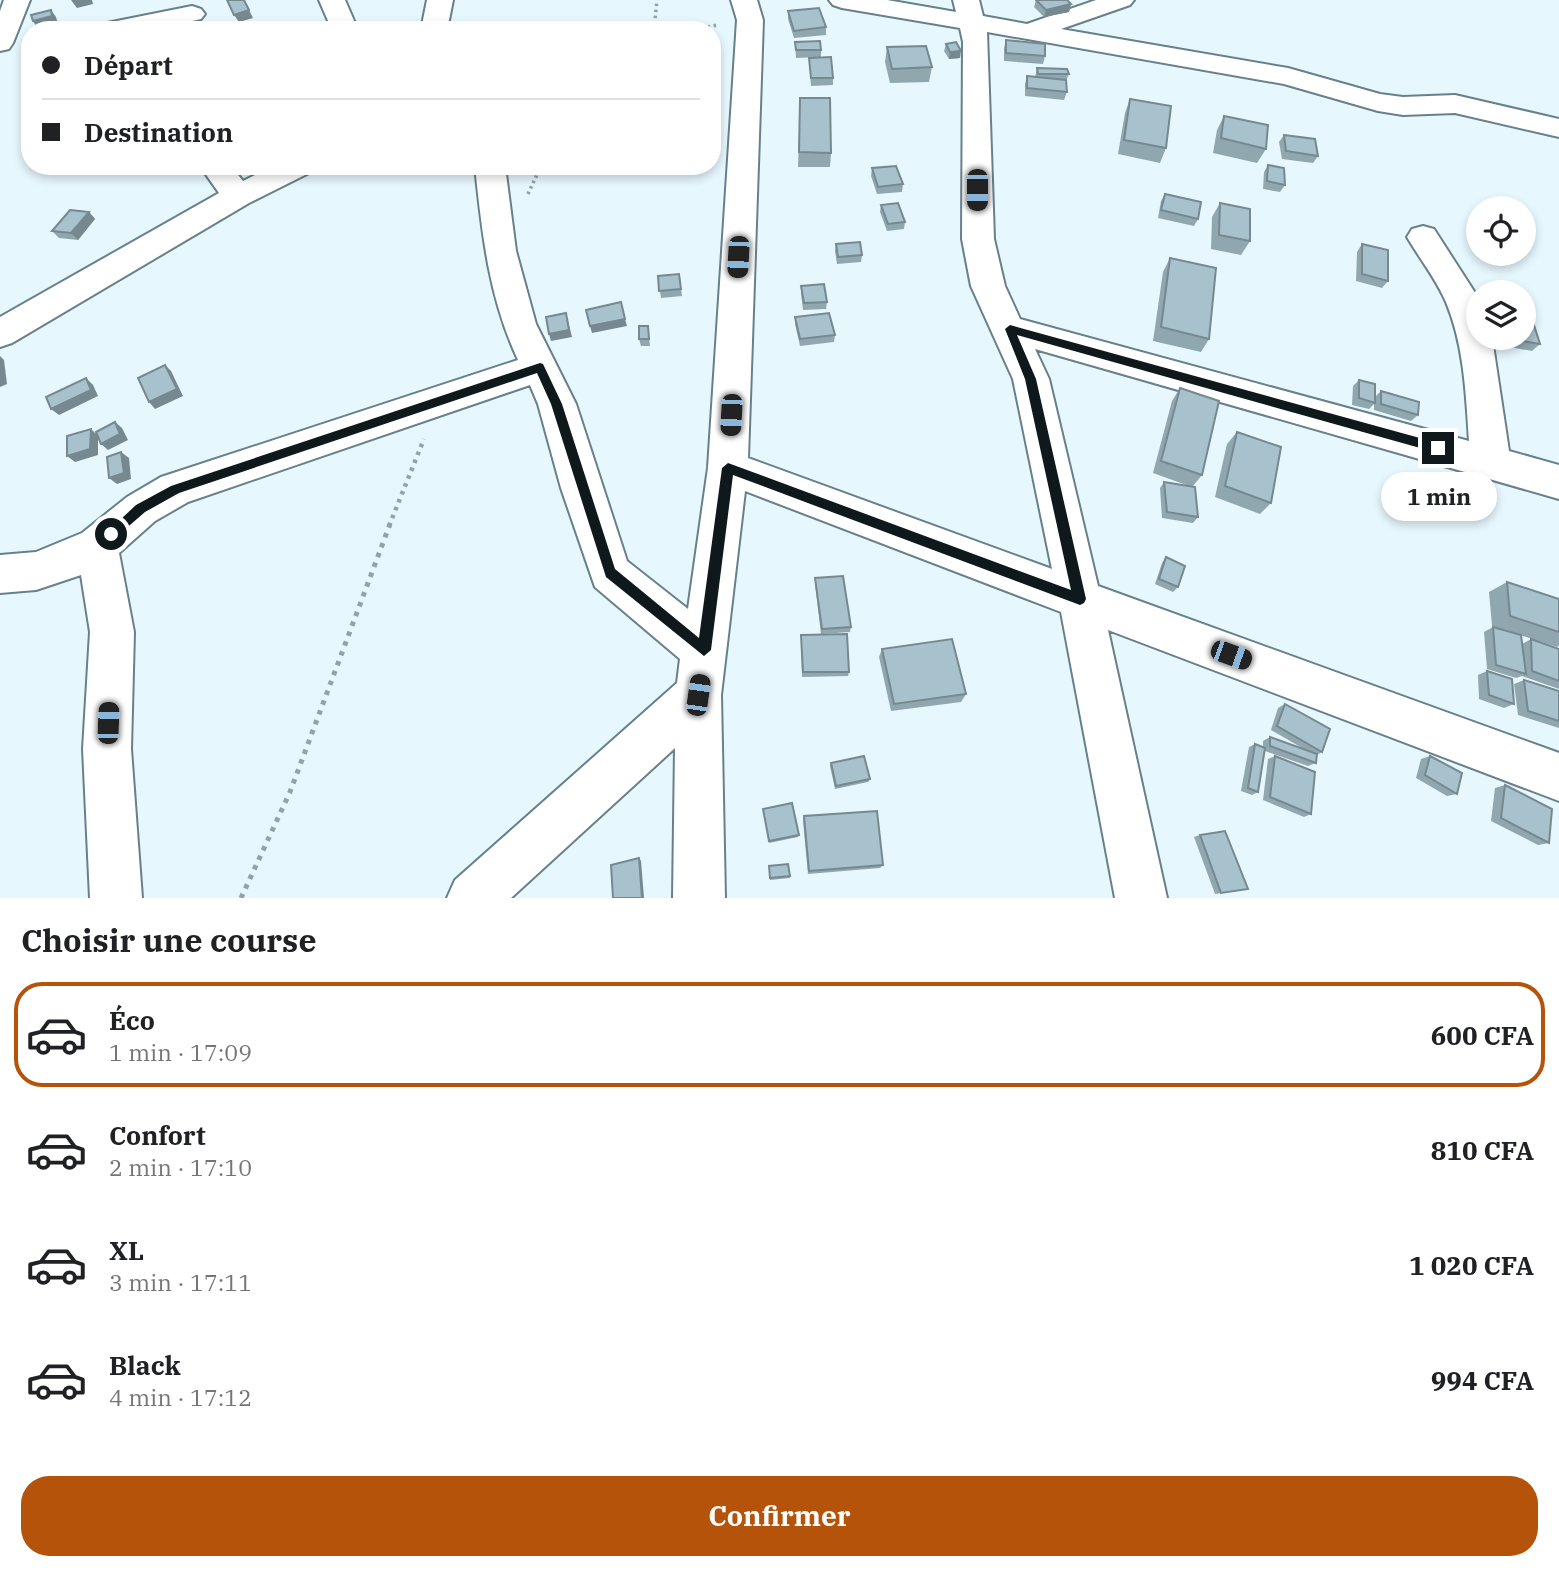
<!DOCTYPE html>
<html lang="fr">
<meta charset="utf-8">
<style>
body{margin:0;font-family:"IBM Plex Serif",serif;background:#f2f2f2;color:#202124;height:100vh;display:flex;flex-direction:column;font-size:26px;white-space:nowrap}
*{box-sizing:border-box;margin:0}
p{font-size:23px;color:#757577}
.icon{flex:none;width:38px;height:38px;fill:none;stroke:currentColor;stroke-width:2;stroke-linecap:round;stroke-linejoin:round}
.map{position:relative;height:898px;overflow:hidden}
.side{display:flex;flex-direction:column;background:#fff;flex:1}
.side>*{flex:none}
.hud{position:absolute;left:21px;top:21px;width:700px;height:154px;border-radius:28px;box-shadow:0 4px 10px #0003;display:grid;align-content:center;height:154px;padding:0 21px;background:#fff}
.tools{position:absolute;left:1466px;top:196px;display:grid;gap:14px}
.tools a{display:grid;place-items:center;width:70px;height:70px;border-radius:50%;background:#fff;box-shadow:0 4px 10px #0003;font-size:35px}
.end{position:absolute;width:32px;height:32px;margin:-16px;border:9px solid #0f191c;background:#fff;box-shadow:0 0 0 4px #fff}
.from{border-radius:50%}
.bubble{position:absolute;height:49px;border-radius:24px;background:#fff;box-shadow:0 4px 10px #0003;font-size:23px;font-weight:700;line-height:49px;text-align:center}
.car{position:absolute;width:21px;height:42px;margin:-21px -10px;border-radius:9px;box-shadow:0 0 5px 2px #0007;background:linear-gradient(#222 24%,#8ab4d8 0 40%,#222 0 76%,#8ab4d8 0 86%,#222 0)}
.hud b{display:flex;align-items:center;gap:24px;height:66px;font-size:26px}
.hud b+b{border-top:2px solid #e0e0e0}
.hud i{width:18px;height:18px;background:#202124}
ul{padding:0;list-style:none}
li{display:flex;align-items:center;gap:21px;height:105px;margin:0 14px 10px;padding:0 7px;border:4px solid transparent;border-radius:28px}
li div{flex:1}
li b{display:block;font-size:26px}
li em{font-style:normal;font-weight:700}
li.on{border-color:#b45309}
li>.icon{width:63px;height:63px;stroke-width:1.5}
h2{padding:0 21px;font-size:32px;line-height:84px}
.primary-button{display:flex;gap:14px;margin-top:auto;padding:14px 21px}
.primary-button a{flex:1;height:80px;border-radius:28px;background:#b45309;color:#fff;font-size:28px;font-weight:700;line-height:80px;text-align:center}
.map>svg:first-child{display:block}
</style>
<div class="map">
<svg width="1559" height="898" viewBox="0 0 1559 898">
<rect width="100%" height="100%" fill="#e7f7fe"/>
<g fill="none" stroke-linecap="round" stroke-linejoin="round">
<defs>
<g id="street">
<polygon points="4,0 30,0 13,43 9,49 0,51 0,11"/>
<polygon points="319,0 345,0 358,30 332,30"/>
<polygon points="427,0 453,0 447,30 421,30"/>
<path d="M731,0h26l6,20 -15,438 304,111 -39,-190 -42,-93 -9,-47 1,-197 -3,-14 -118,-20 -9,-3 -4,-5h58l69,12 -3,-12h26l4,16 44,8 69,-24h38l-4,5 -69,24 227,39 92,26 23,3 52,-2 104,24v18l-104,-24 -52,2 -25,-4 -94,-27 -297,-52 7,207 11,47 15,33 449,122c-3,-47 -5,-96 -23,-139 -10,-23 -26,-43 -39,-65l5,-8 11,-3 11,3 45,70v39h13l17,113 50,14v34l-524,-150 14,30 49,207 461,167v48l-451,-171 59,268h-52l-54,-286 -316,-121 -24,204 4,203h-52l2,-150 -164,150h-64l8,-18 222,-197 3,-24 -85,-72 -34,-99 -23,-84 -8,-19 -342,117 -33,19 -36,32 15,79 -3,117 11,149h-52l-7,-149 7,-117 -9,-57 -45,15 -36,3v-38l36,-3 46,-19 45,-36 34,-20 357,-117c-29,-62 -36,-126 -43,-194h30l11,85 20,73 40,80 51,157 61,48 20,-141 29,-448z"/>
<polygon points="192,6 201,9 205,14 201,19 152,30 98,30 102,24"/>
<polygon points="200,166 231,166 243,181 273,166 313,166 309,173 249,203 12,343 0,347 0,317 219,193"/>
</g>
</defs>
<use href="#street" stroke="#68808a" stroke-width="4"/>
<g stroke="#94a2a7" stroke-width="3.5" stroke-dasharray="2.5 3.5" stroke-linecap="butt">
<polyline points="654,30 657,0"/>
<polyline points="690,30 718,25"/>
<polyline points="528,194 541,166"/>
</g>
<polyline stroke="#94a2a7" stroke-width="4.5" stroke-dasharray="3.5 5" stroke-linecap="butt" points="389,526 424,439"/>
<polyline stroke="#94a2a7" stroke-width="5" stroke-dasharray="4.5 6" stroke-linecap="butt" points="241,898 290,792 390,524"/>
<use href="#street" fill="#fff" fill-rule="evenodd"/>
</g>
<g fill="#90a7b0">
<polygon points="1036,0 1071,4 1069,12 1044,17 1034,7"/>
<polygon points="788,11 826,27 826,35 794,38 788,19"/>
<polygon points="712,39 715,56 712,56"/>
<polygon points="1006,40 1045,56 1043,64 1004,61 1004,48"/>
<polygon points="795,42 821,50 821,57 796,58"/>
<polygon points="946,44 960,58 949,59 944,51"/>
<polygon points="887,47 932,67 929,82 890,83 885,62"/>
<polygon points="809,58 833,78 833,85 811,86"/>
<polygon points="1037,68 1069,74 1066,81 1067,92 1064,100 1025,96 1025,84 1027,76 1035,77"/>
<polygon points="800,98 831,153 830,167 798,167"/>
<polygon points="1130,99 1166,148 1160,163 1118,154 1125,113"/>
<polygon points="1224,116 1266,149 1257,163 1213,153 1217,130"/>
<polygon points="1284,135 1318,156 1313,163 1282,159 1279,142"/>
<polygon points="1268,165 1285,185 1280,192 1263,189 1264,172"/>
<polygon points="872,168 903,184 902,192 877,194 871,176"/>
<polygon points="1165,194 1198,219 1194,226 1158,218 1161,201"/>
<polygon points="1220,203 1250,241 1241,255 1211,249 1212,217"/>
<polygon points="881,205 905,222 904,229 887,231 880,212"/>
<polygon points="89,212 95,219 78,240 59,238 52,231"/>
<polygon points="836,244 862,255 861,262 837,264 835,251"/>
<polygon points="1362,244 1388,281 1382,288 1356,281 1357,252"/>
<polygon points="1170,258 1209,339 1201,352 1153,341 1163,272"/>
<polygon points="679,274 682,296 661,298 658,276"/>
<polygon points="801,286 827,302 826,309 803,310 801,293"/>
<polygon points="795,317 835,335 834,342 800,346 795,324"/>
<polygon points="648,326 650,346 641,346 639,339"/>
<polygon points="1507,338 1524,338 1540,344 1532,351 1509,347"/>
<polygon points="1359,380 1375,397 1381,391 1418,415 1411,421 1374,410 1374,404 1369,409 1352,405 1353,386"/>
<polygon points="1180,388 1202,475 1193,486 1198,517 1193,523 1162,518 1160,488 1164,482 1189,486 1153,473 1172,401"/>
<polygon points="1237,432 1271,503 1260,514 1215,497 1227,444"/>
<polygon points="1166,557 1178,587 1173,592 1155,584 1162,563"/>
<polygon points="815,578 851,627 850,632 821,634 815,584"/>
<polygon points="1507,582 1559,632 1559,646 1557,647 1492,626 1489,592"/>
<polygon points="1493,627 1522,644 1531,639 1559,649 1559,689 1522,676 1516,678 1487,669 1484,632"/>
<polygon points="801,640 849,672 848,676 802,677"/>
<polygon points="882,649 966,694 961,702 891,711 879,657"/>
<polygon points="1487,671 1514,704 1504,708 1479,699 1478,675"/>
<polygon points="1524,680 1559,691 1559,728 1518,715 1514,684"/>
<polygon points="1285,704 1322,752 1317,755 1316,763 1308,766 1265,751 1258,792 1252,795 1241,791 1249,747 1255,744 1263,747 1263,741 1270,737 1304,749 1271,730 1278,708"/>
<polygon points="1275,756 1311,814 1304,817 1263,800 1268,759"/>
<polygon points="1430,756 1457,794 1447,796 1416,778 1421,759"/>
<polygon points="831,763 870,779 868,782 835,789 830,766"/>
<polygon points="1505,785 1549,843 1538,845 1491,821 1495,788"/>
<polygon points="763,809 799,835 798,837 769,843"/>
<polygon points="804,816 883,865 880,868 808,874 803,821"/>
<polygon points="1200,835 1248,889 1215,894 1194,837"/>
<polygon points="769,866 790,876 790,878 770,880"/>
</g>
<g fill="#768890">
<polygon points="71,0 92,0 93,4 77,8"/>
<polygon points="1071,4 1069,12 1044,17 1046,10"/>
<polygon points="51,10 56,17 58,24 38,29 33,21"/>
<polygon points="249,10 253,18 239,22 234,15"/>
<polygon points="961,51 960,58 949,59 950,52"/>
<polygon points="89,212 95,219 78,240 71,233"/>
<polygon points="566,313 572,337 551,341 549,334"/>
<polygon points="625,319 627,326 592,333 590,326"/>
<polygon points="0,356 4,360 7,384 0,387"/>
<polygon points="165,365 171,371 183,396 155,409 149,402"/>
<polygon points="86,378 93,385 98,396 59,415 51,409"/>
<polygon points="115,422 122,428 128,440 108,450 101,444"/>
<polygon points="91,429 98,436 98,455 75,462 67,456"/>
<polygon points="121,452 129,458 131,479 117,484 109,478"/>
<polygon points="639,858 641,861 644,898 642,898"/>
</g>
<g fill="#a8c2cd" stroke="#768890" stroke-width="2">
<polygon points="227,0 244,0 249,10 234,15"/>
<polygon points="1036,0 1067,0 1071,4 1046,10"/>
<polygon points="819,8 826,27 794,31 788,11"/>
<polygon points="51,10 52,16 33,21 31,15"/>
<polygon points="119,27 118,30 97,30"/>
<polygon points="1006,40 1045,44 1045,56 1006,53"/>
<polygon points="820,41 821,50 796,50 795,42"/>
<polygon points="956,42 961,51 950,52 946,44"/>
<polygon points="926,46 932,67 892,69 887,47"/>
<polygon points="30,54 30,63 25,64 28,55"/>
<polygon points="831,57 833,78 811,78 809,58"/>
<polygon points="1037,68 1067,69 1069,74 1038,74"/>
<polygon points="1027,76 1066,80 1067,92 1027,88"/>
<polygon points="800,98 830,98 831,153 799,152"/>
<polygon points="1130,99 1171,106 1166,148 1124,140"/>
<polygon points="1224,116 1268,125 1266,149 1221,138"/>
<polygon points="1284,135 1315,139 1318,156 1286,151"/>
<polygon points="1268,165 1284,168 1285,185 1267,181"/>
<polygon points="896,166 903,184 878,187 872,168"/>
<polygon points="1165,194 1201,202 1198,219 1161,210"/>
<polygon points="898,203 905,222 888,224 881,205"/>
<polygon points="1220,203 1250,209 1250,241 1219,235"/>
<polygon points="70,210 89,212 71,233 52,231"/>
<polygon points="860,242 862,255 838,257 836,244"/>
<polygon points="1362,244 1388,250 1388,281 1362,274"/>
<polygon points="1170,258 1216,268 1209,339 1161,327"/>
<polygon points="679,274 681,289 659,291 658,276"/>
<polygon points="824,284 827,302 804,303 801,286"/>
<polygon points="621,302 625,319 590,326 586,310"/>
<polygon points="566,313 569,330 549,334 546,317"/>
<polygon points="829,313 835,335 800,339 795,317"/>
<polygon points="1524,323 1534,325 1540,344 1517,340 1516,338 1524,338"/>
<polygon points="639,326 648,326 649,339 639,339"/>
<polygon points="165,365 177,389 149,402 138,378"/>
<polygon points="86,378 91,390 51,409 46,397"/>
<polygon points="1359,380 1375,384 1375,403 1359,398"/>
<polygon points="1180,388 1219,401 1202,475 1161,461"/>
<polygon points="1381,391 1419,402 1418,415 1381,404"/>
<polygon points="115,422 120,434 101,444 96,432"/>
<polygon points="91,429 90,449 67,456 67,436"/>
<polygon points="1237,432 1281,447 1271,503 1225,486"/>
<polygon points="121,452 124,473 109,478 107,457"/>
<polygon points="1164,482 1195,487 1198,517 1167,512"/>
<polygon points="1166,557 1185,566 1178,587 1159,579"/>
<polygon points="843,576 851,627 822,629 815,578"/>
<polygon points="1507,582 1559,599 1559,632 1510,616"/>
<polygon points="1493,627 1521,635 1526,674 1496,665"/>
<polygon points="847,634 849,672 803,672 801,635"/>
<polygon points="952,639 966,694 894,704 882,649"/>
<polygon points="1531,639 1559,649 1559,681 1532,671"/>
<polygon points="1487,671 1512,679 1514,704 1489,695"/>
<polygon points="1524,680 1559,691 1559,721 1528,711"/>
<polygon points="1285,704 1330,729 1322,752 1277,726"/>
<polygon points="1270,737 1317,754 1316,763 1270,746"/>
<polygon points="1255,744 1265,748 1258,792 1248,788"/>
<polygon points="864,756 870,779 836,786 831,763"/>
<polygon points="1275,756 1315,772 1311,814 1270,797"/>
<polygon points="1430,756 1462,773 1457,794 1425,775"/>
<polygon points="1505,785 1552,809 1549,843 1501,818"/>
<polygon points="792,803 799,835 769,841 763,809"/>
<polygon points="877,811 883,865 809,871 804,816"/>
<polygon points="1225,831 1248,889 1221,893 1200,835"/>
<polygon points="639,858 642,898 613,898 611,865"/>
<polygon points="788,864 790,876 770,878 769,866"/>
</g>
<polygon fill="#0f191c" points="1010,325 1438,443 1443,448 1438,453 1017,335 1036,379 1086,599 1084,603 1080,605 733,475 711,650 704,656 606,577 551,404 537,373 179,493 145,512 115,538 111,539 105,534 136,505 171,486 540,363 543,364 562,404 615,569 699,638 722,468 728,463 1071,590 1025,379 1005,329"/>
</svg>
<div class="tools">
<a><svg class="icon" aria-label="locate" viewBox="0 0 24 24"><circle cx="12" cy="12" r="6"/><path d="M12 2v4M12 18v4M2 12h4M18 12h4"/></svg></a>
<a><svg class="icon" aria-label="layers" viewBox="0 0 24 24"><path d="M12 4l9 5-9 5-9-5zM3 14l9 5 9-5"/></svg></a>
</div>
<i class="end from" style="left:111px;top:534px"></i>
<i class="end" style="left:1438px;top:448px"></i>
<div class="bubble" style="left:1381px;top:472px;width:116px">1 min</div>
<i class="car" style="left:977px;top:190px;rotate:180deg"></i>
<i class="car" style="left:738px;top:257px;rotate:183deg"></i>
<i class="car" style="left:731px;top:415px;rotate:183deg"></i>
<i class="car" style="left:1231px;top:655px;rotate:110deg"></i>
<i class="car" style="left:698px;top:695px;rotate:8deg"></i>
<i class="car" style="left:108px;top:723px;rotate:2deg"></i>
<div class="hud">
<b><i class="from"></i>Départ</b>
<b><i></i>Destination</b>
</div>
</div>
<section class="side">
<h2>Choisir une course</h2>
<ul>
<li class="on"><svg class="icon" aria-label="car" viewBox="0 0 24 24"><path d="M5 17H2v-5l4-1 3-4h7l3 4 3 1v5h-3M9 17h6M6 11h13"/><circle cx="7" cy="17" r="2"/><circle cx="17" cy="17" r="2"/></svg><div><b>Éco</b><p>1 min · 17:09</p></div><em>600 CFA</em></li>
<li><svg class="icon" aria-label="car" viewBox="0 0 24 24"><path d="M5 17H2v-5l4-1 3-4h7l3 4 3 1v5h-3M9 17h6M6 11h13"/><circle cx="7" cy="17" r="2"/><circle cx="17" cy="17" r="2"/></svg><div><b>Confort</b><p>2 min · 17:10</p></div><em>810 CFA</em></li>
<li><svg class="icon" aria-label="car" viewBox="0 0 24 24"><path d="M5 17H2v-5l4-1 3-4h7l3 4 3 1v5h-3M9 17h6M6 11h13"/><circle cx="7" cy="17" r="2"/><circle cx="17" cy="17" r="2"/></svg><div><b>XL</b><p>3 min · 17:11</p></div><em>1 020 CFA</em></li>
<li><svg class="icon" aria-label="car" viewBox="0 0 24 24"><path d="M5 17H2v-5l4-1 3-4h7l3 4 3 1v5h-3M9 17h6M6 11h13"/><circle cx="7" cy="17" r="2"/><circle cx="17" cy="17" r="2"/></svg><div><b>Black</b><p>4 min · 17:12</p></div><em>994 CFA</em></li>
</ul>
<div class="primary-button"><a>Confirmer</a></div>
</section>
